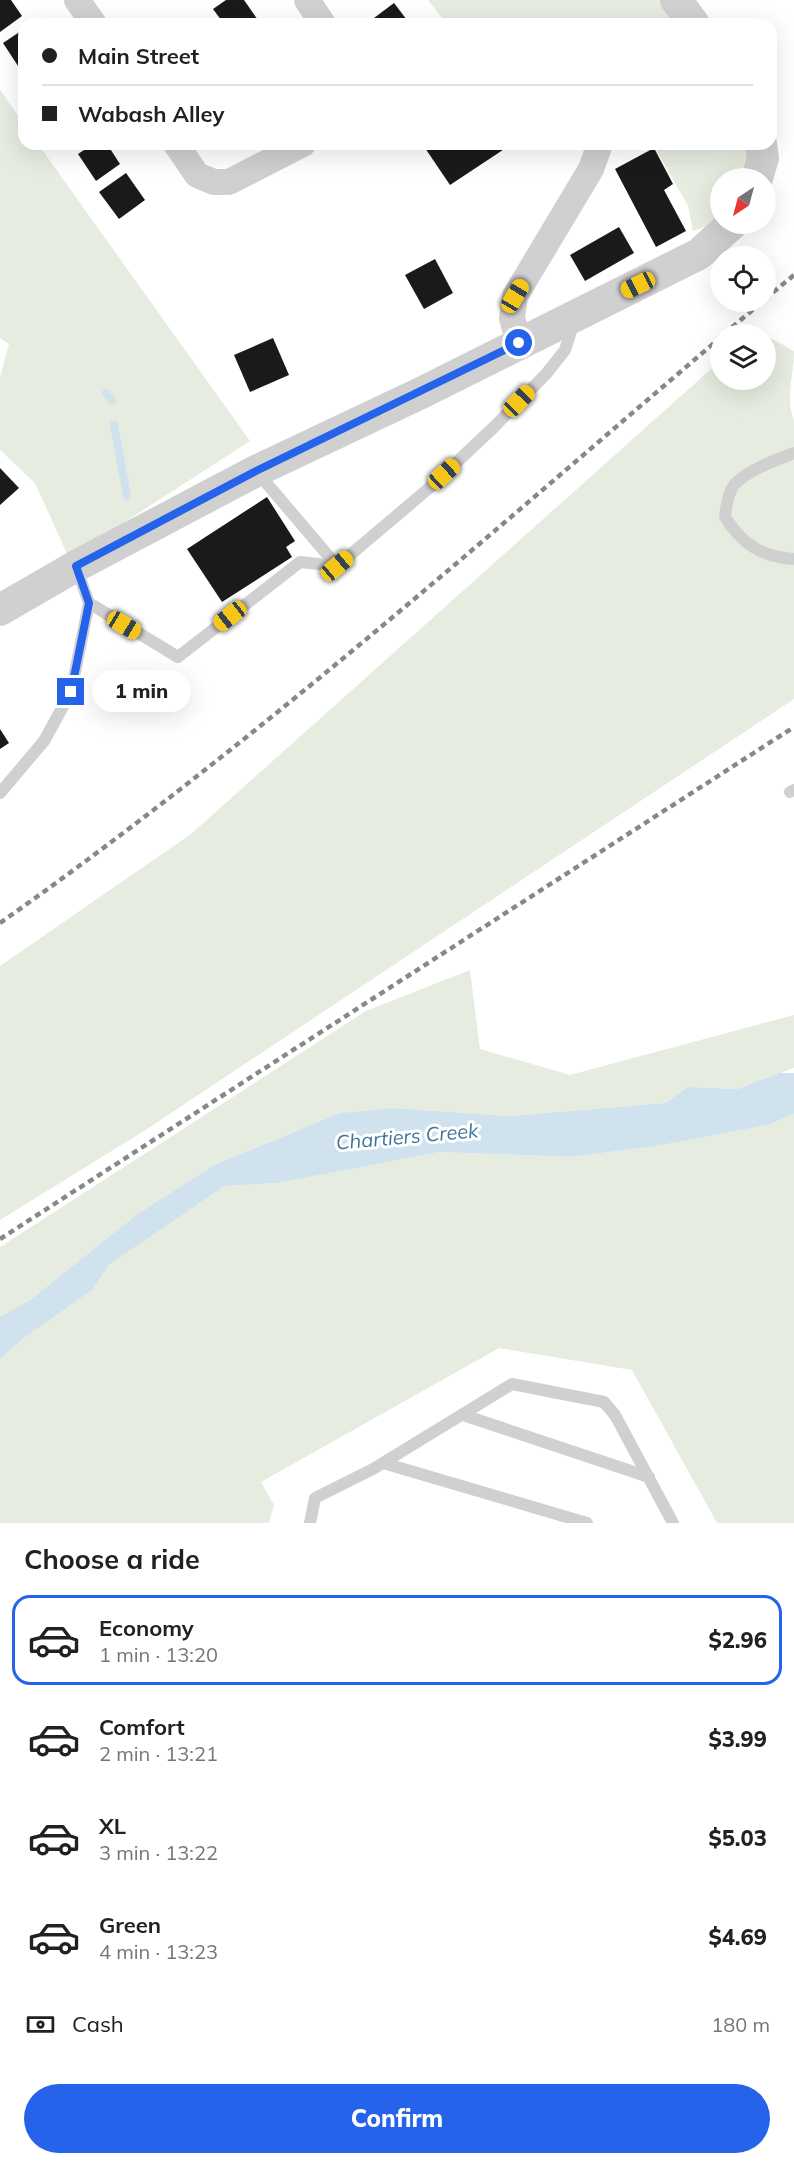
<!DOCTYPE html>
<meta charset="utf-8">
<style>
body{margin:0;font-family:Mulish,sans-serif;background:#f2f2f2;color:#202124;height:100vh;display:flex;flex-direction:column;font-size:22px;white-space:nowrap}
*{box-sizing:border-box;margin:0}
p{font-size:20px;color:#757577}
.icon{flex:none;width:33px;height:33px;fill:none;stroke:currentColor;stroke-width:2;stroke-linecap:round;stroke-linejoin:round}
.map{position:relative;height:1523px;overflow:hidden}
.sheet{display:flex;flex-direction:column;background:#fff;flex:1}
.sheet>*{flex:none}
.hud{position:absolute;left:18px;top:18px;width:759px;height:132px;border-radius:18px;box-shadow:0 6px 24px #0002;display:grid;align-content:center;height:132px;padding:0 24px;background:#fff}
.needle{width:39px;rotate:216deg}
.buttons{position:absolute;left:710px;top:168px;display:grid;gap:12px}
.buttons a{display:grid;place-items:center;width:66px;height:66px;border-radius:50%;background:#fff;box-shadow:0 6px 24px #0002;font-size:30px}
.end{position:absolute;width:27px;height:27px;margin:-14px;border:8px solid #2563eb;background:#fff;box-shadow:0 0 0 3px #fff}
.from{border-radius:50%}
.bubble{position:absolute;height:42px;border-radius:21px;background:#fff;box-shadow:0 6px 24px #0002;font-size:20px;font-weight:800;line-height:42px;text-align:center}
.car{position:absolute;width:18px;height:36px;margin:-18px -9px;border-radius:8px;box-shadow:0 0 4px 2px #0007;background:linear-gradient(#f5c518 24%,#345 0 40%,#f5c518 0 76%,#345 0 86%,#f5c518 0)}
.hud b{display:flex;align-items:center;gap:21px;height:57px;font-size:22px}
.hud b+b{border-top:2px solid #e0e0e0}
.hud i{width:15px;height:15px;background:#202124}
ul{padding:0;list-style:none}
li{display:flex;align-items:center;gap:18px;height:90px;margin:0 12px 9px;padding:0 12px;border:3px solid transparent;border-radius:18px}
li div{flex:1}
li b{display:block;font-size:22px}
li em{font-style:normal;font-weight:800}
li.active{border-color:#2563eb}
li>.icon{width:54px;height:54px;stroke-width:1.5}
h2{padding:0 24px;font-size:27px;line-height:72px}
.pay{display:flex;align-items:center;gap:15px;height:66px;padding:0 24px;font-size:22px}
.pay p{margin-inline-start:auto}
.button{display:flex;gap:12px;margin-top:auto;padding:12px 24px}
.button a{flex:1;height:69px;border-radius:36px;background:#2563eb;color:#fff;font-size:24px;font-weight:800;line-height:69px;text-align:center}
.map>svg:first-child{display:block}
</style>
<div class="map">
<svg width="794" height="1523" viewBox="0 0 794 1523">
<rect width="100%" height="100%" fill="#fff"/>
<g fill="#e6ecdf">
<polygon points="428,0 660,0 678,24 447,24"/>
<polygon points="0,90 24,124 24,144 38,144 250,441 69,558 35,483 0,450 0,377 9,344 0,338"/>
<polygon points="653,144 743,144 748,153 739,178 720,178 720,221 693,231 688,206"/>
<path d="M765,335l29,16c0,24 -9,46 0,70v278l-650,432 -144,89v-254l191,-132 529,-473v19h45z"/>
<polygon points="470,970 480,1049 570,1075 794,1015 794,1068 738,1089 688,1087 665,1103 510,1116 392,1108 340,1113 214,1165 136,1215 30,1300 0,1317 0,1247 366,1011"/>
<polygon points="794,1114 794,1523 717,1523 632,1370 499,1348 261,1482 274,1505 269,1523 0,1523 0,1359 24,1338 92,1290 110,1264 225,1186 278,1183 440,1152 570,1157 657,1146 768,1125"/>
</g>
<polygon fill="#cfe2ee" points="779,1073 794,1073 794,1114 768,1125 657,1146 570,1157 440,1152 278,1183 225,1186 110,1264 92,1290 24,1338 0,1359 0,1317 30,1300 136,1215 214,1165 340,1113 392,1108 510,1116 665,1103 688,1087 738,1089"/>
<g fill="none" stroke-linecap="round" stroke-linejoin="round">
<g stroke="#cfe2ee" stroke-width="8">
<polyline points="106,393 112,400"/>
<polyline points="114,425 127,496"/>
</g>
</g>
<g fill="#1a1a1a">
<polygon points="0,0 11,0 22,16 0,32"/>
<polygon points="226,0 244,0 260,23 224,24 213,9"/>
<polygon points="394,3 410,24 372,24 370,21"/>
<polygon points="24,29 24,66 20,69 3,43"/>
<polygon points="93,144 107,144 120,164 96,181 78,154"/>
<polygon points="424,144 512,144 450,185 423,145"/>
<polygon points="654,148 673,184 664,190 686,231 656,247 615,169"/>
<polygon points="126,173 145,200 119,219 99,192"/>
<polygon points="619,227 634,253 585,281 570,255"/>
<polygon points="435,259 453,293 424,309 405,275"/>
<polygon points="273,338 289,375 250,392 234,355"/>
<polygon points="0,468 19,488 0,505"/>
<polygon points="267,497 295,541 286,547 292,557 222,602 187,549"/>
<polygon points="0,729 9,743 0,749"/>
</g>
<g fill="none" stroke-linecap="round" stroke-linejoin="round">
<g stroke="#d0d0d0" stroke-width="12">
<path d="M794,453c-16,6 -49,18 -60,32 -6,8 -8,22 -9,32 17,27 37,40 69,42"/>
<polyline points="257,472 337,566"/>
<polyline points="89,603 178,657 300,562 337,566 428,489 493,428 546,374 565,350 574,322"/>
<polyline points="790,792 794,790"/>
<polyline points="0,793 44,741 71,692 89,603 76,567"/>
<polyline points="463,1415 649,1477"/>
<polyline points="383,1463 587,1523"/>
<polyline points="310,1523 315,1498 373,1469 512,1384 604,1402 615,1415 673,1523"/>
</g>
<g stroke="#d0d0d0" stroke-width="26">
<polyline points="77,0 94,24"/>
<polyline points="307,0 323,24"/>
<polyline points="176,144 197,175 214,182 229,182 303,144"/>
<polyline points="519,343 512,318 515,296 591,169 600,144"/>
</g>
<g stroke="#d0d0d0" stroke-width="32">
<polyline points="676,0 694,24"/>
<polyline points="757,178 763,158 761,144"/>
<polyline points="0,610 76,566 256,471 421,393 699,254 732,224"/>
</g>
<g stroke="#888" stroke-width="4.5" stroke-dasharray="6 4.5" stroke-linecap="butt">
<polyline points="765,299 794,275"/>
<polyline points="724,334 762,302"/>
<path d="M0,923c253,-178 485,-385 720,-585"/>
<polyline points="0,1239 794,727"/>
</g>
</g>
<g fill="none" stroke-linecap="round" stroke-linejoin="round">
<polyline stroke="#2563eb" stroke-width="8" points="71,692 89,603 76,566 256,471 519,343"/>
</g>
<g text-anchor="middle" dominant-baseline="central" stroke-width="6" stroke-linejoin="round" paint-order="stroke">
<g font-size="20" font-style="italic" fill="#3f7597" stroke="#fff">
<text transform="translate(407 1136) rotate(-5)">Chartiers Creek</text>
</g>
</g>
</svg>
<div class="buttons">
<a><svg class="needle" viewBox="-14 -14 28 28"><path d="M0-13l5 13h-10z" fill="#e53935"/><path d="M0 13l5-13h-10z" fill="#757577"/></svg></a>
<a><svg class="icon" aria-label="locate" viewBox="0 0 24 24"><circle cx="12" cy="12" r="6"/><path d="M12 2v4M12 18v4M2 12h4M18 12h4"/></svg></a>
<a><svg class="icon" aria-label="layers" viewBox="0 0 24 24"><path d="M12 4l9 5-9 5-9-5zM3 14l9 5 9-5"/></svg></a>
</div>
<i class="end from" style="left:519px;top:343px"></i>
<i class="end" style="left:71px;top:692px"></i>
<div class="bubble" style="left:92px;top:670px;width:99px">1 min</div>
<i class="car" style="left:638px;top:285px;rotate:244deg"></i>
<i class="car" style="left:515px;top:296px;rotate:31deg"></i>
<i class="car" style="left:519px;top:401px;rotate:44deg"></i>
<i class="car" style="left:444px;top:474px;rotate:47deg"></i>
<i class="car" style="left:337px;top:566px;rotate:50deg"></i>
<i class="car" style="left:230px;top:616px;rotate:232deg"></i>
<i class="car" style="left:124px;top:625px;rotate:121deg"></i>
<div class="hud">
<b><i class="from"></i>Main Street</b>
<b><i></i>Wabash Alley</b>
</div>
</div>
<section class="sheet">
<h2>Choose a ride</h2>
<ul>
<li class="active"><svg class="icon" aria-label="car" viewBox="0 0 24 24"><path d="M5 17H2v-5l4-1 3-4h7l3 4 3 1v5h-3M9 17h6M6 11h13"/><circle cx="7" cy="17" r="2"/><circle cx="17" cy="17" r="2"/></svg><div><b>Economy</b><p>1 min · 13:20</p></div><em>$2.96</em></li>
<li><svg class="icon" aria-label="car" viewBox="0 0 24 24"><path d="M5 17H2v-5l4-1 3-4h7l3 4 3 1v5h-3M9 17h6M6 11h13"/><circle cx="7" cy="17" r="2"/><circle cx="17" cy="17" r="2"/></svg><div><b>Comfort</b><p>2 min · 13:21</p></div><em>$3.99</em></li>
<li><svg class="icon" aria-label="car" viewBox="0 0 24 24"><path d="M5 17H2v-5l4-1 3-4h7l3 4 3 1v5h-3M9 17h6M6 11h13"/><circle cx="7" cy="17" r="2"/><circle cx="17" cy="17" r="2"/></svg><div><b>XL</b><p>3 min · 13:22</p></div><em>$5.03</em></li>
<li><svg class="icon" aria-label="car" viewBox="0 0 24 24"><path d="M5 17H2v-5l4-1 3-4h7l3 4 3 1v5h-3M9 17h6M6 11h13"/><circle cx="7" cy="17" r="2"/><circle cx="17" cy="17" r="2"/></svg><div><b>Green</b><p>4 min · 13:23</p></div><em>$4.69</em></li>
</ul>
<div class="pay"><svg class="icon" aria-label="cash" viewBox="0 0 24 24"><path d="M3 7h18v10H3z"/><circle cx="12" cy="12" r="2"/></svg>Cash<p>180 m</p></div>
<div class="button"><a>Confirm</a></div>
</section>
